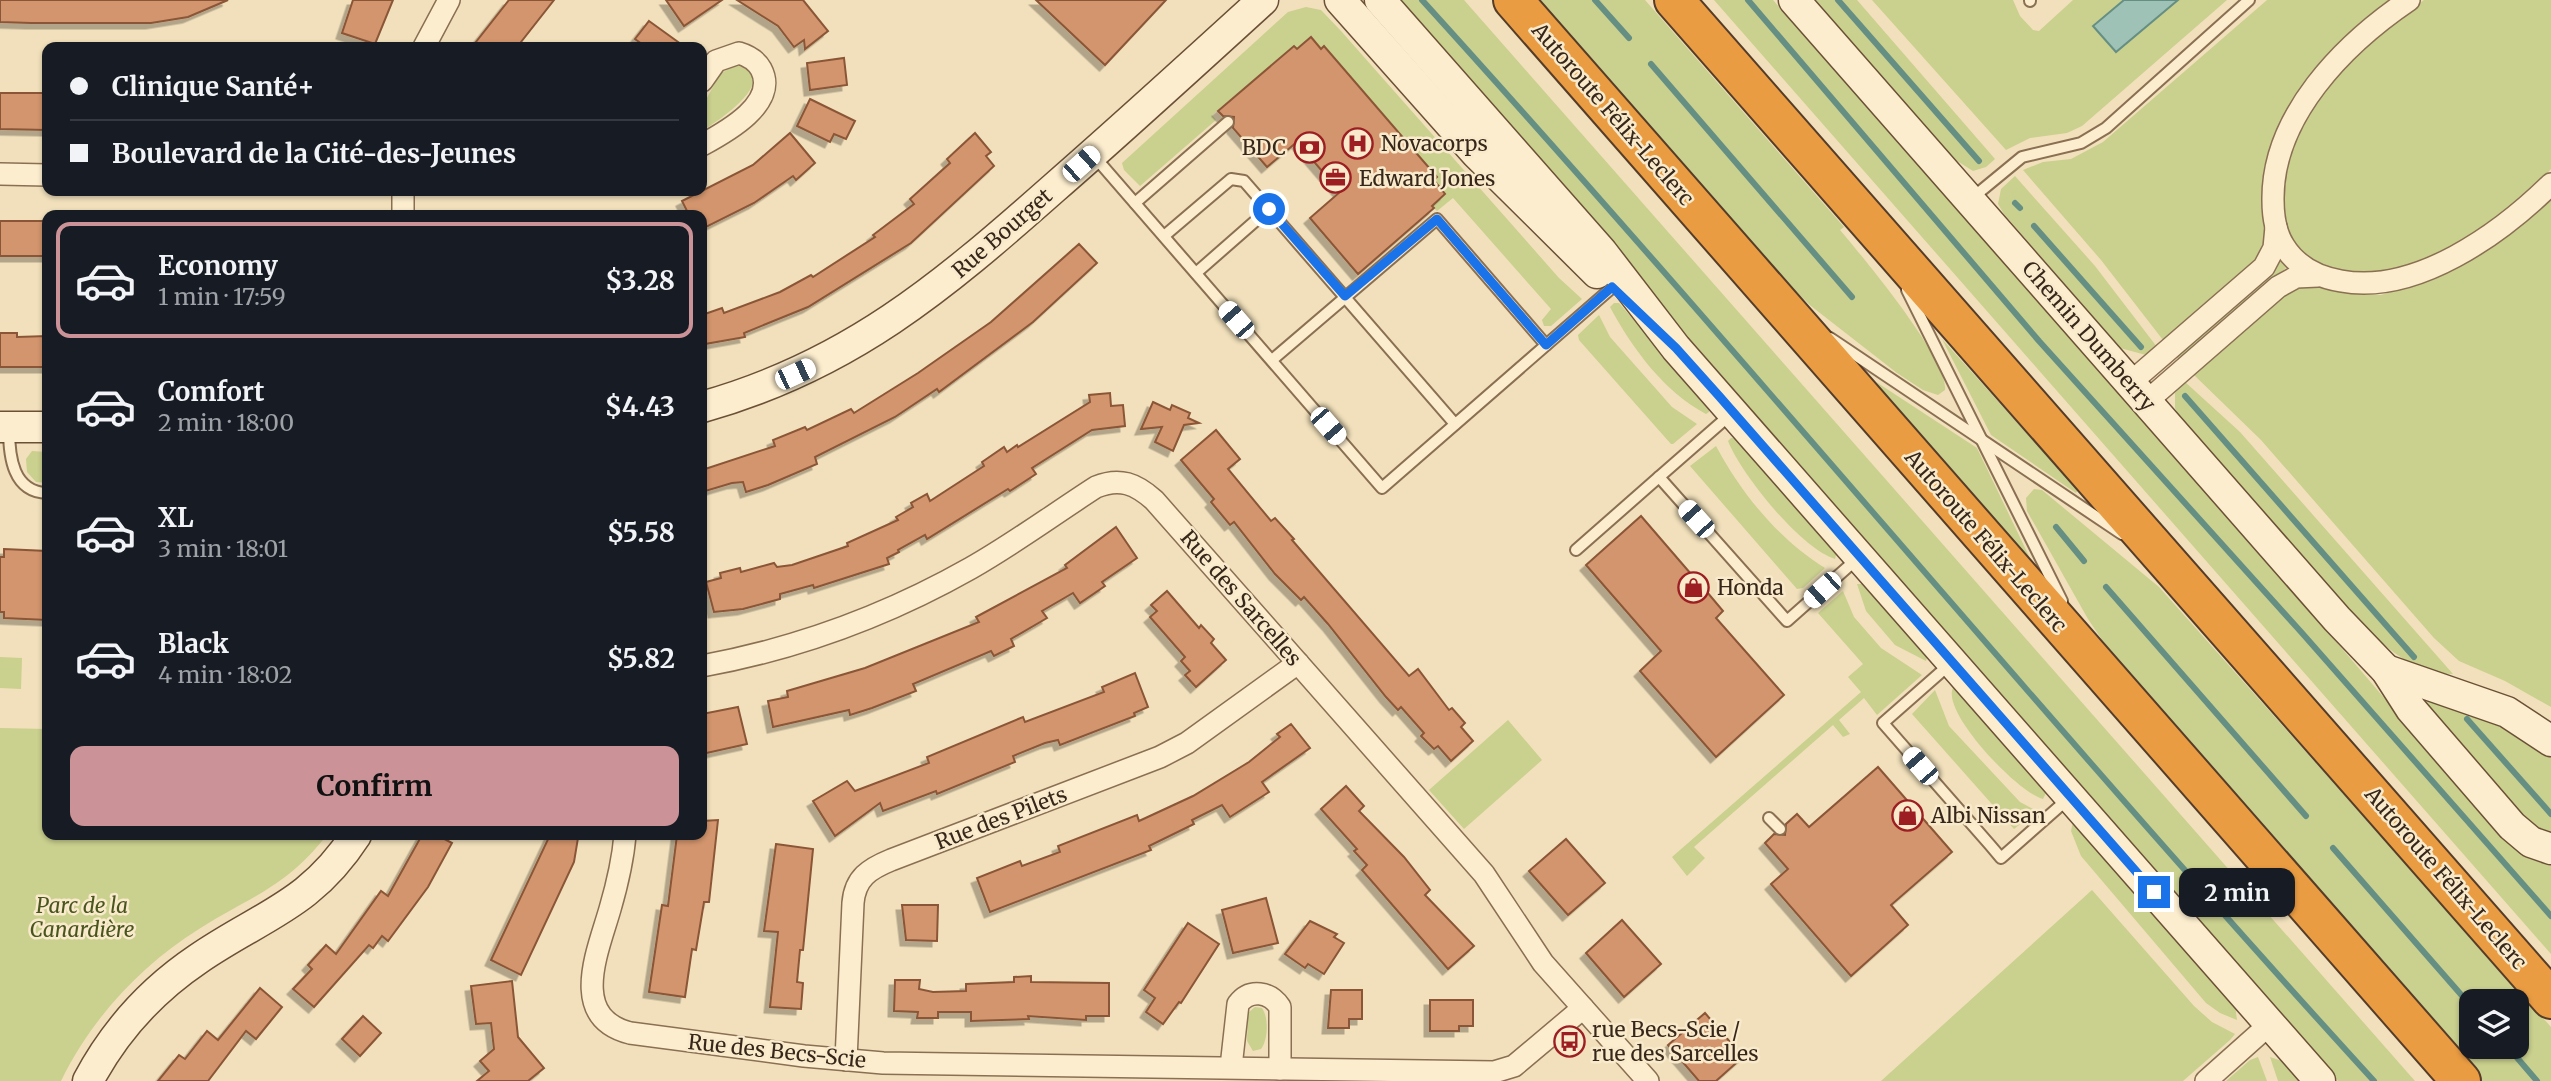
<!DOCTYPE html>
<meta charset="utf-8">
<style>
body{margin:0;font-family:Merriweather,serif;background:#242831;color:#f1f3f6;height:100vh;display:flex;flex-direction:column;font-size:26px;white-space:nowrap}
*{box-sizing:border-box;margin:0}
p{font-size:23px;color:#9ea1a6}
.icon{flex:none;width:38px;height:38px;fill:none;stroke:currentColor;stroke-width:2;stroke-linecap:round;stroke-linejoin:round}
.map{position:relative;flex:1;overflow:hidden}
.side{position:absolute;left:42px;top:210px;width:665px;height:630px;display:flex;flex-direction:column;background:#171b24;border-radius:14px;box-shadow:0 2px 5px #0004}
.side>*{flex:none}
.banner{position:absolute;left:42px;top:42px;width:665px;height:154px;border-radius:14px;box-shadow:0 2px 5px #0004;display:grid;align-content:center;height:154px;padding:0 28px;background:#171b24}
.controls{position:absolute;left:2459px;top:989px;display:grid;gap:14px}
.controls a{display:grid;place-items:center;width:70px;height:70px;border-radius:14px;background:#171b24;box-shadow:0 2px 5px #0004;font-size:35px}
.end{position:absolute;width:32px;height:32px;margin:-16px;border:9px solid #1a73e8;background:#fff;box-shadow:0 0 0 4px #fff}
.from{border-radius:50%}
.bubble{position:absolute;height:49px;border-radius:14px;background:#171b24;box-shadow:0 2px 5px #0004;font-size:23px;font-weight:700;line-height:49px;text-align:center}
.car{position:absolute;width:21px;height:42px;margin:-21px -10px;border-radius:9px;box-shadow:0 0 5px 2px #0007;background:linear-gradient(#fff 24%,#345 0 40%,#fff 0 76%,#345 0 86%,#fff 0)}
.banner b{display:flex;align-items:center;gap:24px;height:66px;font-size:26px}
.banner b+b{border-top:2px solid #363941}
.banner i{width:18px;height:18px;background:#f1f3f6}
ul{padding:12px 0 0;list-style:none}
li{display:flex;align-items:center;gap:21px;height:116px;margin:0 14px 10px;padding:0 14px;border:4px solid transparent;border-radius:14px}
li div{flex:1}
li b{display:block;font-size:26px}
li em{font-style:normal;font-weight:700}
li.current{border-color:#cb9397}
li>.icon{width:63px;height:63px;stroke-width:1.5}
.action{display:flex;gap:14px;margin-top:auto;padding:14px 28px}
.action a{flex:1;height:80px;border-radius:14px;background:#cb9397;color:#111;font-size:28px;font-weight:700;line-height:80px;text-align:center}
.map>svg:first-child{display:block}
</style>
<div class="map">
<svg width="2551" height="1081" viewBox="0 0 2551 1081">
<defs>
<filter id="shadow"><feDropShadow dx="-5.5" dy="5.5" stdDeviation="0" flood-color="#0004"/></filter>
</defs>
<rect width="100%" height="100%" fill="#f1e0bb"/>
<g fill="#cad08e" fill-rule="evenodd">
<polygon points="1391,0 1464,0 2415,1081 2338,1081"/>
<path d="M1529,0h116l199,227 -4,3c22,26 109,130 105,160l-7,5 -15,-5 -26,-17 -86,-67 -26,-25z"/>
<polygon points="1714,0 1773,0 2274,569 2479,809 2551,862 2551,954"/>
<polygon points="1815,0 1857,0 1995,159 1986,167 1973,171 1954,159"/>
<polygon points="1872,0 2013,0 2020,16 2033,30 2039,31 2073,0 2124,0 2093,26 2116,52 2178,0 2227,0 2082,126 2067,133 2030,138 2006,150"/>
<path d="M2267,0h129c-42,44 -121,110 -132,169 -5,29 4,59 -2,86l-99,85 -62,-80 -78,-90 20,-8 28,-3 32,-17z"/>
<path d="M2424,0h127v169c-46,53 -170,139 -241,93 -18,-12 -26,-36 -26,-56 -1,-10 -2,-21 -1,-32 9,-64 90,-140 141,-174z"/>
<polygon points="1306,7 1321,10 1341,31 1559,278 1582,299 1551,326 1544,326 1542,320 1551,309 1453,198 1437,211 1432,206 1445,194 1434,180 1437,177 1311,37 1297,49 1294,46 1212,115 1216,120 1140,186 1124,170 1122,163 1288,12"/>
<path d="M735,65c51,11 -18,57 -33,66v-24l18,-33z"/>
<polygon points="2015,176 2095,266 2157,347 2146,355 2120,348 2004,214 1998,204 2001,189"/>
<polygon points="2551,195 2551,707 2505,681 2459,661 2434,638 2261,440 2193,374 2284,292 2304,285 2354,294 2381,295 2407,287 2453,269"/>
<polygon points="2281,261 2286,268 2178,359 2176,356"/>
<path d="M1614,303h5l90,103v6l-3,2c-42,-22 -74,-66 -96,-107z"/>
<polygon points="1599,315 1610,337 1672,407 1697,424 1673,444 1671,444 1579,340 1578,335"/>
<polygon points="1942,339 2078,490 2076,493 1991,435"/>
<polygon points="1867,376 1977,448 2040,579"/>
<path d="M2184,381l56,51 213,242c-38,0 -62,-23 -89,-47l-183,-207 -6,-12v-15z"/>
<path d="M1731,438h7l99,113 -2,8c-34,-10 -94,-85 -107,-118z"/>
<path d="M1716,446c25,47 63,94 109,122l-22,20 -6,1 -107,-123z"/>
<polygon points="32,451 47,452 47,483 36,482 27,472 26,459"/>
<path d="M2034,489l8,1 117,97 392,440v54h-73l-361,-419 -29,-43 -61,-108 -1,-13zM2471,1001h45v45h-45z"/>
<polygon points="1857,584 1867,584 1928,654 1926,661 1895,645 1866,611"/>
<polygon points="1843,591 1854,617 1881,648 1922,675 1877,715 1864,698 1839,720 1850,734 1843,737 1833,725 1694,847 1705,858 1687,876 1672,857 1861,692 1848,677 1863,664 1818,613"/>
<polygon points="0,657 22,658 21,689 0,688"/>
<path d="M1953,688l94,103 -4,8c-25,-6 -102,-87 -90,-111z"/>
<polygon points="1935,690 1949,726 2020,802 2037,811 2014,829 1912,714"/>
<polygon points="2425,700 2493,720 2551,757 2551,836 2531,827 2422,702"/>
<polygon points="1508,720 1542,760 1464,829 1429,790"/>
<path d="M0,728l47,1v106h280c-42,53 -74,60 -128,94 -58,36 -108,90 -138,152h-61z"/>
<polygon points="2073,822 2235,1005 2237,1020 2220,1013 2206,1003 2081,856 2071,831"/>
<polygon points="2092,890 2194,1006 2212,1022 2235,1034 2230,1040 2183,1081 1881,1081"/>
<path d="M1255,1007l7,1c7,10 6,32 -1,41l-8,2 -6,-10 1,-28z"/>
<polygon points="2258,1057 2267,1081 2226,1081 2250,1060"/>
<polygon points="2270,1057 2282,1061 2302,1081 2278,1081"/>
</g>
<polygon fill="#9fc2b7" stroke="#668f84" stroke-width="2" points="2124,0 2178,0 2116,52 2093,26"/>
<g fill="none" stroke-linecap="round" stroke-linejoin="round">
<g stroke="#668f84" stroke-width="6">
<path d="M1422,0c323,356 628,726 952,1081"/>
<polyline points="1595,0 1629,38"/>
<polyline points="1748,0 2039,341 2302,633 2551,916"/>
<polyline points="1838,0 1979,161"/>
<polyline points="1651,64 1852,297"/>
<polyline points="2015,203 2020,208"/>
<polyline points="2034,226 2141,347"/>
<polyline points="2185,396 2414,657"/>
<polyline points="2056,527 2084,561"/>
<polyline points="2106,587 2306,816"/>
<polyline points="2467,719 2551,814"/>
<polyline points="2333,848 2471,1006"/>
<polyline points="2507,1046 2537,1081"/>
</g>
</g>
<g fill="#d3956d" stroke="#8b5637" stroke-width="2" filter="url(#shadow)">
<polygon points="0,0 228,0 188,17 151,23 31,23 0,22"/>
<polygon points="353,0 393,0 375,44 342,33"/>
<polygon points="509,0 554,0 517,47 472,47"/>
<polygon points="666,0 722,0 684,26"/>
<polygon points="737,0 803,0 828,31 805,49 804,40 794,47 778,26"/>
<polygon points="1036,0 1166,0 1105,65"/>
<polygon points="649,21 685,47 646,47 635,39"/>
<polygon points="1311,37 1321,49 1324,46 1437,177 1434,180 1445,194 1432,206 1434,208 1358,274 1310,218 1340,192 1297,142 1267,167 1233,128 1234,117 1223,116 1218,111 1294,46 1297,49"/>
<polygon points="844,58 847,85 810,90 807,63"/>
<polygon points="0,93 47,93 47,130 0,129"/>
<polygon points="810,99 855,121 846,139 834,134 830,142 797,126"/>
<polygon points="790,133 815,163 796,180 793,176 754,203 702,229 702,215 689,215 682,201 753,165"/>
<polygon points="975,133 991,152 986,156 994,166 911,243 808,307 744,333 745,337 705,344 702,315 722,308 724,313 780,292 811,275 813,277 875,237 873,235 914,204 910,199 950,163 947,159"/>
<rect x="0" y="221" width="47" height="35"/>
<polygon points="1079,244 1097,263 1033,322 939,392 937,389 895,417 815,457 817,464 768,485 746,492 743,482 732,483 702,492 702,470 775,446 773,440 805,427 807,430 851,409 854,413 918,373 991,322"/>
<polygon points="0,333 17,333 17,337 47,336 47,367 0,367"/>
<polygon points="1110,393 1111,406 1123,405 1125,426 1092,430 1032,468 1036,474 1010,491 1008,489 927,539 925,535 898,550 899,552 887,558 889,564 814,588 813,585 780,594 780,599 743,609 714,612 706,582 721,578 720,573 740,568 741,572 774,563 777,567 792,565 848,546 847,543 898,520 896,517 913,507 911,503 927,494 930,501 984,466 982,462 1004,447 1007,452 1017,445 1018,447 1090,402 1089,395"/>
<polygon points="1153,402 1170,410 1172,405 1190,413 1188,418 1199,423 1184,425 1173,451 1155,442 1162,427 1141,429"/>
<polygon points="1216,430 1240,459 1228,469 1271,521 1275,518 1294,539 1292,540 1409,676 1418,669 1449,710 1452,708 1465,723 1461,727 1473,741 1451,761 1438,746 1434,749 1421,736 1424,733 1401,707 1398,710 1386,697 1328,624 1304,597 1301,600 1275,574 1234,522 1230,525 1211,502 1214,499 1181,460"/>
<polygon points="1641,516 1691,574 1705,578 1707,592 1723,611 1716,618 1784,695 1716,757 1640,671 1661,651 1586,565"/>
<polygon points="1116,527 1137,558 1102,582 1105,586 1080,603 1073,593 1042,611 1047,618 1011,639 1014,646 994,656 991,651 913,684 916,691 872,708 850,715 849,710 773,727 768,701 788,697 787,691 865,668 979,622 976,617 1067,568 1065,565"/>
<polygon points="4,549 47,551 47,620 4,618 4,612 0,612 0,557 4,557"/>
<polygon points="1167,591 1199,628 1201,625 1214,639 1211,643 1226,660 1196,687 1185,675 1190,671 1181,661 1185,657 1150,617 1157,611 1151,605"/>
<polygon points="1135,673 1148,707 1134,713 1135,716 1060,745 1058,740 1045,743 1013,756 1015,762 937,794 936,791 883,811 880,803 835,836 813,801 847,781 855,791 929,763 927,757 1023,717 1025,722 1104,692 1102,687"/>
<polygon points="738,707 747,744 702,754 702,714"/>
<polygon points="1291,724 1310,748 1262,782 1269,792 1230,817 1222,805 1192,820 1194,824 1149,846 1151,850 990,912 977,878 1020,861 1022,866 1060,852 1058,846 1137,815 1139,821 1193,796 1249,762 1280,737 1277,734"/>
<polygon points="1878,767 1952,852 1891,905 1908,925 1851,976 1771,884 1788,869 1765,843 1774,834 1785,835 1786,824 1797,814 1809,827"/>
<polygon points="1346,786 1364,806 1359,811 1404,857 1430,890 1425,895 1474,946 1448,969 1362,870 1367,865 1354,851 1357,849 1321,809"/>
<polygon points="718,820 709,902 704,902 696,950 692,949 685,997 649,992 662,905 668,906 677,835 702,835 702,821"/>
<polygon points="422,835 437,835 452,843 428,887 388,941 382,936 373,948 369,945 314,1007 293,989 312,969 308,965 326,945 336,954 381,891 388,896"/>
<polygon points="550,835 578,838 574,862 521,975 491,960"/>
<polygon points="1566,839 1605,883 1568,915 1529,871"/>
<polygon points="776,844 813,849 803,950 800,950 797,982 803,983 801,1009 770,1007 778,932 764,931"/>
<polygon points="1266,898 1278,943 1233,953 1222,910"/>
<polygon points="902,905 938,905 937,941 906,940"/>
<polygon points="1622,920 1661,964 1624,997 1586,953"/>
<polygon points="1310,921 1337,934 1334,937 1344,943 1324,974 1308,964 1305,968 1285,954"/>
<polygon points="1188,923 1219,944 1181,1003 1179,1002 1163,1024 1146,1012 1155,998 1144,990"/>
<polygon points="1031,976 1031,982 1109,983 1109,1016 1086,1016 1086,1020 1028,1016 1029,1019 971,1021 971,1012 938,1012 938,1018 917,1018 918,1012 894,1011 895,980 920,980 919,989 933,992 966,991 966,984 1014,982 1014,977"/>
<polygon points="512,981 518,1037 544,1068 528,1081 477,1081 489,1071 480,1061 494,1049 491,1023 476,1024 471,986"/>
<polygon points="260,988 282,1007 256,1039 246,1031 208,1081 158,1081 179,1055 185,1059 207,1031 218,1040"/>
<polygon points="1331,990 1362,990 1362,1019 1349,1019 1349,1028 1328,1028"/>
<polygon points="1430,1000 1473,1000 1473,1026 1459,1026 1459,1031 1430,1031"/>
<polygon points="1705,1013 1743,1057 1716,1081 1699,1081 1668,1045"/>
<polygon points="363,1016 381,1033 360,1056 342,1039"/>
</g>
<g fill="none" stroke-linecap="round" stroke-linejoin="round">
<defs>
<g id="lane">
<polyline points="2030,1 2030,0"/>
<polyline points="1094,156 1382,488 1622,279"/>
<polyline points="1971,199 2022,157 2081,143 2106,128 2249,0"/>
<polyline points="1135,203 1228,122"/>
<polyline points="1164,236 1231,179 1244,181 1455,424"/>
<polyline points="1196,273 1269,209"/>
<polyline points="1907,290 2062,601"/>
<polyline points="1830,338 2122,534"/>
<polyline points="1272,360 1437,219 1546,345"/>
<polyline points="1731,414 1659,477 1787,621 1858,558"/>
<path d="M9,429c0,28 4,63 38,64"/>
<polyline points="1576,550 1659,477"/>
<polyline points="1950,664 1883,723 1990,845 2001,858 2069,798"/>
<polyline points="1769,818 1780,829"/>
</g>
<g id="street">
<path d="M2409,0c-65,44 -137,116 -136,200 0,15 2,32 11,46 13,21 33,31 57,35 75,14 159,-47 210,-97"/>
<polyline points="424,47 449,0"/>
<path d="M702,81l14,-20 23,-8c10,3 17,7 22,16 18,34 -35,63 -59,76"/>
<polyline points="0,174 47,175"/>
<polyline points="403,215 403,191"/>
<polyline points="2130,383 2264,267 2274,248 2276,227"/>
<polyline points="2146,402 2278,287 2296,277 2318,276"/>
<path d="M702,666c93,-17 186,-51 269,-98 44,-25 83,-54 125,-81 24,-10 40,-3 58,13l330,374 59,89 105,118"/>
<path d="M625,835c-2,24 -8,50 -15,74 -12,42 -42,108 20,124l174,23 79,7 611,9 20,-6 69,-58"/>
<path d="M846,1060l7,-157c2,-25 16,-34 38,-43l269,-103 27,-14 111,-80"/>
<path d="M1231,1067l7,-63c12,-16 32,-12 42,3v62"/>
<polyline points="2206,1081 2270,1024"/>
</g>
<g id="secondary">
<polyline points="1340,0 1476,153 1597,273"/>
<polyline points="1380,0 1602,252 1676,348 2320,1081"/>
<polyline points="1794,0 2337,619 2386,670 2411,709 2512,826 2531,842 2551,849"/>
<path d="M702,407c147,-41 240,-120 352,-219 71,-62 140,-125 209,-188"/>
<polyline points="0,427 47,427"/>
<polyline points="2386,670 2507,712 2551,741"/>
<path d="M88,1081c26,-49 64,-91 110,-122 64,-44 112,-53 158,-124"/>
</g>
<g id="highway">
<polyline points="1513,0 2461,1081"/>
<polyline points="1674,0 2551,999"/>
</g>
</defs>
<use href="#lane" stroke="#8a6f53" stroke-width="14"/>
<use href="#street" stroke="#8a6f53" stroke-width="24"/>
<use href="#secondary" stroke="#6b5037" stroke-width="33"/>
<use href="#highway" stroke="#563d29" stroke-width="42"/>
<use href="#lane" stroke="#fcedce" stroke-width="10"/>
<use href="#street" stroke="#fcedce" stroke-width="21"/>
<use href="#secondary" stroke="#fcedce" stroke-width="30"/>
<use href="#highway" stroke="#ea9c42" stroke-width="38"/>
</g>
<g fill="none" stroke-linecap="round" stroke-linejoin="round">
<polyline stroke="#1a73e8" stroke-width="9" points="1269,209 1345,296 1437,219 1546,345 1612,287 1676,348 1719,396 2154,892"/>
</g>
<defs>
<symbol id="hospital-ring" viewBox="-11 -11 22 22"><circle r="9.5" fill="#f8eacb" stroke="#9d1e22" stroke-width="1.5"/><path d="M-5-5h3v3.5h4V-5h3V5h-3V1.5h-4V5h-3Z" fill="#9d1e22"/></symbol>
<symbol id="bank-ring" viewBox="-11 -11 22 22"><circle r="9.5" fill="#f8eacb" stroke="#9d1e22" stroke-width="1.5"/><path d="M-6-4H6V4H-6ZM0-2.3a2.3 2.3 0 1 0 0 4.6a2.3 2.3 0 1 0 0-4.6Z" fill="#9d1e22"/></symbol>
<symbol id="office-ring" viewBox="-11 -11 22 22"><circle r="9.5" fill="#f8eacb" stroke="#9d1e22" stroke-width="1.5"/><path d="M-6-3h4V-5.5h4V-3h4V5H-6ZM-1-4.5V-3h2v-1.5ZM-6 0V1H6V0Z" fill="#9d1e22"/></symbol>
<symbol id="shop-ring" viewBox="-11 -11 22 22"><circle r="9.5" fill="#f8eacb" stroke="#9d1e22" stroke-width="1.5"/><path d="M-5-2.5h2.3a2.7 3.5 0 0 1 5.4 0H5L5.5 6h-11ZM-1.5-2.5h3a1.5 2.3 0 0 0-3 0Z" fill="#9d1e22"/></symbol>
<symbol id="bus-ring" viewBox="-11 -11 22 22"><circle r="9.5" fill="#f8eacb" stroke="#9d1e22" stroke-width="1.5"/><path d="M-5-6H5V4H4V6H2V4H-2V6H-4V4H-5ZM-3.5-4V0h7V-4ZM-3.5 1.2v1.5H-2V1.2ZM2 1.2v1.5H3.5V1.2Z" fill="#9d1e22"/></symbol>
</defs>
<g fill-rule="evenodd">
<use href="#hospital-ring" x="1340" y="126" width="35" height="35"/>
<use href="#bank-ring" x="1292" y="130" width="35" height="35"/>
<use href="#office-ring" x="1318" y="160" width="35" height="35"/>
<use href="#shop-ring" x="1676" y="570" width="35" height="35"/>
<use href="#shop-ring" x="1890" y="798" width="35" height="35"/>
<use href="#bus-ring" x="1552" y="1024" width="35" height="35"/>
</g>
<g text-anchor="middle" dominant-baseline="central" stroke-width="5" stroke-linejoin="round" paint-order="stroke">
<g font-size="21" fill="#37271a" stroke="#f8eacb">
<text transform="translate(1613 114) rotate(49)">Autoroute Félix-Leclerc</text>
<text transform="translate(1002 233) rotate(-41)">Rue Bourget</text>
<text transform="translate(2089 336) rotate(49)">Chemin Dumberry</text>
<text transform="translate(1986 541) rotate(49)">Autoroute Félix-Leclerc</text>
<text transform="translate(1241 598) rotate(49)">Rue des Sarcelles</text>
<text transform="translate(1001 818) rotate(-21)">Rue des Pilets</text>
<text transform="translate(2446 878) rotate(49)">Autoroute Félix-Leclerc</text>
<text transform="translate(777 1051) rotate(6)">Rue des Becs-Scie</text>
</g>
<g font-size="21" fill="#37271a" stroke="#f8eacb" text-anchor="start">
<text x="1381" y="143">Novacorps</text>
<text x="1286" y="147" text-anchor="end">BDC</text>
<text x="1359" y="178">Edward Jones</text>
<text x="1717" y="587">Honda</text>
<text x="1931" y="815">Albi Nissan</text>
<text x="1592" y="1029">rue Becs-Scie /<tspan x="1592" dy="24">rue des Sarcelles</tspan></text>
</g>
<g font-size="21" font-style="italic" fill="#49551e" stroke="#f8eacb">
<text x="82" y="905">Parc de la<tspan x="82" dy="24">Canardière</tspan></text>
</g>
</g>
</svg>
<div class="controls">
<a><svg class="icon" aria-label="layers" viewBox="0 0 24 24"><path d="M12 4l9 5-9 5-9-5zM3 14l9 5 9-5"/></svg></a>
</div>
<i class="end from" style="left:1269px;top:209px"></i>
<i class="end" style="left:2154px;top:892px"></i>
<div class="bubble" style="left:2179px;top:868px;width:116px">2 min</div>
<i class="car" style="left:1081px;top:164px;rotate:48deg"></i>
<i class="car" style="left:1236px;top:320px;rotate:319deg"></i>
<i class="car" style="left:795px;top:374px;rotate:65deg"></i>
<i class="car" style="left:1328px;top:426px;rotate:139deg"></i>
<i class="car" style="left:1696px;top:519px;rotate:318deg"></i>
<i class="car" style="left:1822px;top:590px;rotate:228deg"></i>
<i class="car" style="left:1920px;top:766px;rotate:319deg"></i>
<div class="banner">
<b><i class="from"></i>Clinique Santé+</b>
<b><i></i>Boulevard de la Cité-des-Jeunes</b>
</div>
<section class="side">
<ul>
<li class="current"><svg class="icon" aria-label="car" viewBox="0 0 24 24"><path d="M5 17H2v-5l4-1 3-4h7l3 4 3 1v5h-3M9 17h6M6 11h13"/><circle cx="7" cy="17" r="2"/><circle cx="17" cy="17" r="2"/></svg><div><b>Economy</b><p>1 min · 17:59</p></div><em>$3.28</em></li>
<li><svg class="icon" aria-label="car" viewBox="0 0 24 24"><path d="M5 17H2v-5l4-1 3-4h7l3 4 3 1v5h-3M9 17h6M6 11h13"/><circle cx="7" cy="17" r="2"/><circle cx="17" cy="17" r="2"/></svg><div><b>Comfort</b><p>2 min · 18:00</p></div><em>$4.43</em></li>
<li><svg class="icon" aria-label="car" viewBox="0 0 24 24"><path d="M5 17H2v-5l4-1 3-4h7l3 4 3 1v5h-3M9 17h6M6 11h13"/><circle cx="7" cy="17" r="2"/><circle cx="17" cy="17" r="2"/></svg><div><b>XL</b><p>3 min · 18:01</p></div><em>$5.58</em></li>
<li><svg class="icon" aria-label="car" viewBox="0 0 24 24"><path d="M5 17H2v-5l4-1 3-4h7l3 4 3 1v5h-3M9 17h6M6 11h13"/><circle cx="7" cy="17" r="2"/><circle cx="17" cy="17" r="2"/></svg><div><b>Black</b><p>4 min · 18:02</p></div><em>$5.82</em></li>
</ul>
<div class="action"><a>Confirm</a></div>
</section>
</div>
